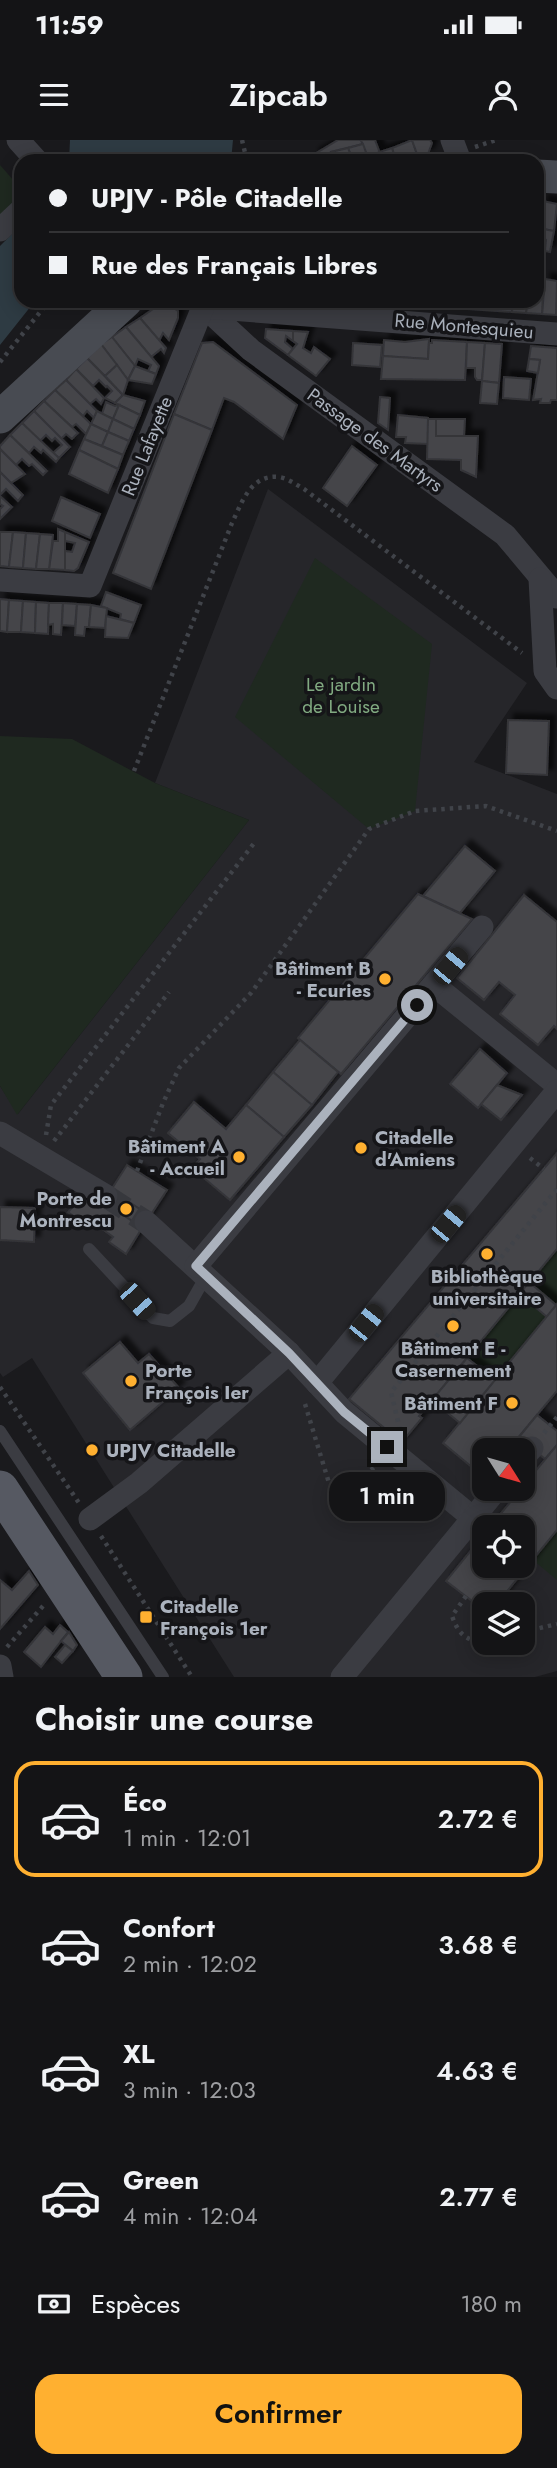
<!DOCTYPE html>
<html lang="fr">
<meta charset="utf-8">
<style>
body{margin:0;font-family:Jost,sans-serif;background:#1d1d1f;color:#f1f3f6;height:100vh;display:flex;flex-direction:column;font-size:26px;white-space:nowrap}
*{box-sizing:border-box;margin:0}
p{font-size:23px;color:#9d9ea1}
.icon{flex:none;width:38px;height:38px;fill:none;stroke:currentColor;stroke-width:2;stroke-linecap:round;stroke-linejoin:round}
.map{position:relative;height:1537px;overflow:hidden}
.side{display:flex;flex-direction:column;background:#141416;flex:1}
.side>*{flex:none}
.guide{position:absolute;left:14px;top:14px;width:530px;height:154px;border-radius:21px;box-shadow:0 4px 18px #0003,0 0 0 2px #333335;display:grid;align-content:center;height:154px;padding:0 35px;background:#141416}
.needle{width:46px;rotate:127deg}
.controls{position:absolute;left:472px;top:1298px;display:grid;gap:14px}
.controls a{display:grid;place-items:center;width:63px;height:63px;border-radius:14px;background:#141416;box-shadow:0 4px 18px #0003,0 0 0 2px #333335;font-size:35px}
.end{position:absolute;width:32px;height:32px;margin:-16px;border:9px solid #abb2bd;background:#111;box-shadow:0 0 0 4px #111}
.from{border-radius:50%}
.bubble{position:absolute;height:49px;border-radius:21px;background:#141416;box-shadow:0 4px 18px #0003,0 0 0 2px #333335;font-size:23px;font-weight:600;line-height:49px;text-align:center}
.car{position:absolute;width:21px;height:42px;margin:-21px -10px;border-radius:9px;box-shadow:0 0 5px 2px #0007;background:linear-gradient(#222 24%,#8ab4d8 0 40%,#222 0 76%,#8ab4d8 0 86%,#222 0)}
.guide b{display:flex;align-items:center;gap:24px;height:66px;font-size:26px}
.guide b+b{border-top:2px solid #333335}
.guide i{width:18px;height:18px;background:#f1f3f6}
ul{padding:0;list-style:none}
li{display:flex;align-items:center;gap:21px;height:116px;margin:0 14px 10px;padding:0 21px;border:4px solid transparent;border-radius:21px}
li div{flex:1}
li b{display:block;font-size:26px}
li em{font-style:normal;font-weight:600}
li.on{border-color:#ffb030}
li>.icon{width:63px;height:63px;stroke-width:1.5}
h2{padding:0 35px;font-size:32px;line-height:84px}
.pay{display:flex;align-items:center;gap:18px;height:77px;padding:0 35px;font-size:26px}
.pay p{margin-inline-start:auto}
.action{display:flex;gap:14px;margin-top:auto;padding:14px 35px}
.action a{flex:1;height:80px;border-radius:21px;background:#ffb030;color:#111;font-size:28px;font-weight:600;line-height:80px;text-align:center}
.status{display:flex;justify-content:space-between;align-items:center;height:49px;padding:0 35px;background:#141416;direction:ltr}
.status svg{height:19px;fill:currentColor}
header{display:flex;justify-content:space-between;align-items:center;height:91px;padding:0 35px;background:#141416;font-size:32px;font-weight:600}
.map>svg:first-child{display:block}
</style>
<div class="status"><b>11:59</b><svg viewBox="0 0 49 12"><path d="M0 12V9h3v3zM5 12V6h3v6zM10 12V3h3v9zM15 12V0h3v12zM26 1h20v11H26zM47 4h2v5h-2z"/></svg></div>
<header><svg class="icon" aria-label="menu" viewBox="0 0 24 24"><path d="M4 6h16M4 12h16M4 18h16"/></svg>Zipcab<svg class="icon" aria-label="person" viewBox="0 0 24 24"><circle cx="12" cy="8" r="4"/><path d="M4 21q1-7 8-7t8 7"/></svg></header>
<div class="map">
<svg width="557" height="1537" viewBox="0 0 557 1537">
<defs>
<filter id="shadow"><feDropShadow dx="6" dy="-6" stdDeviation="2" flood-color="#0009"/></filter>
</defs>
<rect width="100%" height="100%" fill="#1a1a1d"/>
<path fill="#26262a" fill-rule="evenodd" d="M268,349l259,194 -53,79 83,32v877l-22,6h-301l-202,-319 -29,19 -3,-4v-287l18,28 231,-294 -94,-37zM485,1311h38v38h-38zM485,1388h38v38h-38zM485,1465h38v38h-38z"/>
<g fill="#1f2920">
<polygon points="0,25 14,41 18,62 0,80"/>
<polygon points="315,418 432,504 415,671 369,689 235,577"/>
<polygon points="0,596 72,599 155,643 249,680 17,975 0,946"/>
<polygon points="557,1109 557,1164 556,1165 529,1142"/>
<polygon points="520,1154 547,1177 495,1240 467,1218"/>
<polygon points="557,1390 557,1440 533,1420"/>
</g>
<g fill="#2e3b43">
<polygon points="70,0 233,0 231,21 69,21"/>
<polygon points="21,85 21,161 35,161 0,205 0,106"/>
</g>
<g fill="#44454a" stroke="#343439" stroke-width="2" filter="url(#shadow)">
<polygon points="338,0 361,0 363,4 331,12 333,17 316,21 313,15"/>
<polygon points="361,0 375,0 383,21 369,21"/>
<polygon points="412,0 418,17 407,21 396,21 392,8"/>
<polygon points="412,0 430,0 432,3 428,14 418,17"/>
<polygon points="363,4 369,21 353,21 348,8"/>
<polygon points="348,8 353,21 334,21 331,12"/>
<polygon points="392,8 396,21 383,21 379,12"/>
<polygon points="543,61 557,64 554,91 538,88"/>
<polygon points="538,88 554,91 550,112 545,111 546,100 537,99"/>
<polygon points="545,139 557,141 556,175 542,174"/>
<polygon points="537,152 543,152 542,174 526,173 527,161 537,161"/>
<polygon points="455,161 513,161 512,172 454,168"/>
<polygon points="513,161 527,161 526,173 512,172"/>
<polygon points="168,164 178,171 178,178 169,200 163,193 159,201 140,178 159,165"/>
<polygon points="140,178 166,208 164,213 161,209 151,217 126,187"/>
<polygon points="126,187 159,226 156,234 148,231 151,225 138,219 135,226 112,197"/>
<polygon points="266,189 293,191 293,201 286,196 285,202 293,209 288,215 265,198"/>
<polygon points="293,191 308,192 303,208 311,213 314,207 330,219 316,236 288,215 297,204 293,201"/>
<polygon points="112,197 135,226 128,240 101,204"/>
<polygon points="429,199 428,219 383,216 384,200 405,202"/>
<polygon points="432,200 467,202 465,240 381,239 383,216 428,219 429,203 432,203"/>
<polygon points="213,202 297,265 283,299 234,262 224,258 212,290 174,274 202,203"/>
<polygon points="467,202 485,203 482,240 477,240 475,237 475,228 466,228"/>
<polygon points="353,203 382,205 380,227 352,225"/>
<polygon points="485,203 502,204 499,243 482,241"/>
<polygon points="101,204 117,225 105,236 87,218"/>
<polygon points="531,206 557,208 557,260 551,260 550,263 540,263 541,259 533,260 540,220 529,219"/>
<polygon points="87,218 123,255 115,263 105,258 112,251 107,246 106,247 99,240 93,246 76,229"/>
<polygon points="529,219 540,220 538,233 527,231"/>
<polygon points="117,225 128,240 123,255 105,236"/>
<polygon points="135,226 156,234 152,244 128,240"/>
<polygon points="76,229 104,258 101,264 96,259 90,264 66,240"/>
<polygon points="504,237 531,239 529,260 503,258"/>
<polygon points="66,240 97,271 94,278 87,271 83,276 55,250"/>
<polygon points="482,241 499,243 497,264 480,263"/>
<polygon points="55,250 91,284 86,294 76,284 72,287 44,261"/>
<polygon points="123,255 145,261 140,275 115,263"/>
<polygon points="380,257 390,258 388,290 378,283"/>
<polygon points="44,261 78,293 72,299 66,294 61,299 34,271"/>
<polygon points="106,262 115,266 119,265 113,279 102,274"/>
<polygon points="119,265 140,275 134,289 113,279"/>
<polygon points="34,271 70,307 59,318 53,313 62,305 55,298 52,301 46,295 40,301 22,283"/>
<polygon points="97,271 113,279 108,292 91,284"/>
<polygon points="174,274 212,290 151,449 113,433"/>
<polygon points="398,275 428,278 428,304 405,303 406,297 396,297"/>
<polygon points="113,279 134,289 129,301 108,292"/>
<polygon points="428,279 436,279 436,296 478,296 476,337 461,330 461,320 427,319"/>
<polygon points="436,279 465,279 464,296 436,296"/>
<polygon points="22,283 59,318 56,322 43,310 41,313 34,307 29,313 10,295"/>
<polygon points="91,284 108,292 102,306 84,299"/>
<polygon points="108,292 129,301 123,315 102,306"/>
<polygon points="10,295 47,331 43,335 32,324 29,326 22,319 16,325 0,309 0,306"/>
<polygon points="84,299 123,315 118,329 79,310"/>
<polygon points="352,306 377,325 347,366 323,348"/>
<polygon points="0,309 25,334 11,343 0,332"/>
<polygon points="79,310 118,329 108,353 69,334"/>
<polygon points="0,332 23,355 18,361 6,349 0,355"/>
<polygon points="0,356 12,367 0,379 0,369 3,366 0,364"/>
<polygon points="61,357 100,374 90,398 52,381"/>
<polygon points="58,389 65,392 65,430 49,429 53,401 58,401"/>
<polygon points="0,392 13,392 9,427 0,426"/>
<polygon points="13,392 26,393 23,428 9,427"/>
<polygon points="65,392 89,402 78,428 74,431 65,430 65,411 72,412 75,403 65,401"/>
<polygon points="26,393 40,394 36,429 23,428"/>
<polygon points="40,394 53,395 49,429 36,429"/>
<polygon points="106,452 141,465 134,483 120,479 121,474 101,466"/>
<polygon points="0,459 9,460 7,492 0,491"/>
<polygon points="9,460 23,461 21,492 7,492"/>
<polygon points="23,461 36,462 35,493 21,492"/>
<polygon points="36,462 49,463 48,494 35,493"/>
<polygon points="49,463 63,463 61,495 53,494 53,484 48,485"/>
<polygon points="63,463 77,464 75,486 62,485"/>
<polygon points="77,464 91,465 89,487 85,487 84,496 75,495"/>
<polygon points="91,465 107,468 105,488 89,487"/>
<polygon points="106,476 134,483 128,498 105,497"/>
<polygon points="508,580 549,581 547,635 506,633"/>
<polygon points="465,706 495,731 460,773 423,756"/>
<polygon points="418,754 472,779 341,934 298,898"/>
<polygon points="524,755 557,782 557,889 554,886 538,905 500,874 515,855 499,842 484,860 457,838"/>
<polygon points="300,900 338,932 312,965 273,932"/>
<polygon points="480,909 507,933 478,968 450,944"/>
<polygon points="273,932 312,965 284,997 246,965"/>
<polygon points="497,945 522,955 501,980 481,964"/>
<polygon points="194,962 226,989 246,965 284,997 230,1060 192,1028 200,1019 168,993"/>
<polygon points="557,1013 557,1109 419,1276 422,1278 402,1302 400,1301 397,1305 391,1300 394,1296 349,1259"/>
<polygon points="127,1025 167,1050 150,1076 111,1050"/>
<polygon points="111,1050 150,1076 142,1088 103,1061"/>
<polygon points="81,1058 98,1068 103,1061 142,1088 126,1114 109,1102 113,1097 90,1080 85,1085 68,1072"/>
<polygon points="0,1067 35,1068 34,1102 0,1100"/>
<polygon points="529,1142 556,1165 547,1177 520,1154"/>
<polygon points="557,1164 557,1251 507,1311 485,1311 485,1338 443,1303"/>
<polygon points="120,1202 138,1223 149,1214 179,1248 130,1290 83,1233"/>
<polygon points="467,1218 495,1240 460,1283 432,1260"/>
<polygon points="537,1275 557,1291 557,1305 545,1319 519,1297"/>
<polygon points="557,1305 557,1390 496,1465 485,1465 485,1471 446,1441 485,1393 485,1426 523,1426 523,1388 489,1388 521,1349 523,1349 523,1346"/>
<polygon points="29,1431 38,1445 0,1489 0,1440 12,1450"/>
<polygon points="60,1485 68,1492 41,1527 24,1512 45,1487 53,1494"/>
<polygon points="69,1492 77,1505 73,1511 61,1501"/>
<polygon points="65,1505 73,1511 62,1523 55,1517"/>
</g>
<g fill="none" stroke-linecap="round" stroke-linejoin="round">
<polyline stroke="#37383d" stroke-width="23" stroke-dasharray="23 11" stroke-linecap="butt" points="106,1056 146,1082"/>
<g stroke="#404349" stroke-width="4.5" stroke-dasharray="3.5 5" stroke-linecap="butt">
<polyline points="242,0 247,21"/>
<polyline points="475,7 496,0"/>
<polyline points="0,222 49,161"/>
<path d="M134,631l98,-248c10,-21 19,-49 47,-46 8,1 18,8 25,12l218,164"/>
<polyline points="46,995 51,965 255,702"/>
<polyline points="54,1001 169,852"/>
<polyline points="530,1018 544,1029"/>
<polyline points="137,1031 163,963 179,928 251,853 369,689 415,671 486,666 557,691"/>
<polyline points="0,1247 79,1363"/>
<path d="M305,1264l24,79c20,-2 34,-3 47,-18"/>
<polyline points="400,1290 391,1252 557,1049"/>
<polyline points="544,1293 557,1277"/>
<polyline points="101,1396 192,1537"/>
<path d="M466,1456l-14,20c6,17 14,26 33,25"/>
<polyline points="498,1465 510,1451"/>
<polyline points="523,1492 557,1484"/>
<polyline points="7,1507 43,1466"/>
</g>
<g stroke="#3b3c42" stroke-width="12">
<polyline points="89,1109 153,1178 170,1181 189,1166 206,1136"/>
<polyline points="0,1291 163,1537"/>
</g>
<g stroke="#3b3c42" stroke-width="23">
<polyline points="18,0 37,21"/>
<polyline points="452,0 460,21"/>
<polyline points="0,90 21,70"/>
<polyline points="198,161 251,210 505,395 557,457"/>
<polyline points="203,167 557,194"/>
<polyline points="540,439 545,531 557,548"/>
<polyline points="0,440 90,446 203,167"/>
<polyline points="434,845 557,945"/>
<polyline points="0,993 106,1056"/>
<polyline points="146,1082 289,1213 344,1272 473,1378"/>
<polyline points="196,1126 482,787"/>
<polyline points="317,1243 557,951"/>
<polyline points="523,1318 532,1308"/>
<polyline points="90,1379 139,1343 289,1213"/>
<polyline points="0,1526 2,1537"/>
<polyline points="342,1537 497,1349"/>
</g>
<g stroke="#484b52" stroke-width="33">
<polyline points="537,36 557,37"/>
<polyline points="0,277 126,161"/>
</g>
<polyline stroke="#565962" stroke-width="37" points="0,1349 124,1537"/>
<polyline stroke="#404349" stroke-width="4.5" stroke-dasharray="3.5 5" stroke-linecap="butt" points="383,1316 394,1303"/>
</g>
<g fill="none" stroke-linecap="round" stroke-linejoin="round">
<polyline stroke="#abb2bd" stroke-width="9" points="387,1307 344,1272 289,1213 196,1126 417,865"/>
</g>
<g fill="#ffb030" stroke="#151518" stroke-width="2.5">
<circle cx="385" cy="839" r="7"/>
<circle cx="361" cy="1008" r="7"/>
<circle cx="239" cy="1017" r="7"/>
<circle cx="126" cy="1069" r="7"/>
<circle cx="487" cy="1114" r="7"/>
<circle cx="453" cy="1186" r="7"/>
<circle cx="131" cy="1241" r="7"/>
<circle cx="512" cy="1263" r="7"/>
<circle cx="92" cy="1310" r="7"/>
<rect x="139" y="1470" width="14" height="14" rx="3.5"/>
</g>
<g text-anchor="middle" dominant-baseline="central" stroke-width="7" stroke-linejoin="round" paint-order="stroke">
<g font-size="19" fill="#abb2bd" stroke="#151518">
<text transform="translate(464 186) rotate(5)">Rue Montesquieu</text>
<text transform="translate(375 300) rotate(36)">Passage des Martyrs</text>
<text transform="translate(147 306) rotate(-68)">Rue Lafayette</text>
</g>
<g font-size="19" fill="#81aa81" stroke="#151518">
<text x="341" y="544">Le jardin<tspan x="341" dy="22">de Louise</tspan></text>
</g>
<g font-size="19" font-weight="bold" fill="#abb2bd" stroke="#151518" text-anchor="end">
<text x="371" y="828">Bâtiment B<tspan x="371" dy="22">- Ecuries</tspan></text>
<text x="375" y="997" text-anchor="start">Citadelle<tspan x="375" dy="22">d'Amiens</tspan></text>
<text x="225" y="1006">Bâtiment A<tspan x="225" dy="22">- Accueil</tspan></text>
<text x="112" y="1058">Porte de<tspan x="112" dy="22">Montrescu</tspan></text>
<text x="487" y="1136" text-anchor="middle">Bibliothèque<tspan x="487" dy="22">universitaire</tspan></text>
<text x="453" y="1208" text-anchor="middle">Bâtiment E -<tspan x="453" dy="22">Casernement</tspan></text>
<text x="145" y="1230" text-anchor="start">Porte<tspan x="145" dy="22">François Ier</tspan></text>
<text x="498" y="1263">Bâtiment F</text>
<text x="106" y="1310" text-anchor="start">UPJV Citadelle</text>
<text x="160" y="1466" text-anchor="start">Citadelle<tspan x="160" dy="22">François 1er</tspan></text>
</g>
</g>
</svg>
<div class="controls">
<a><svg class="needle" viewBox="-14 -14 28 28"><path d="M0-13l5 13h-10z" fill="#e53935"/><path d="M0 13l5-13h-10z" fill="#9d9ea1"/></svg></a>
<a><svg class="icon" aria-label="locate" viewBox="0 0 24 24"><circle cx="12" cy="12" r="6"/><path d="M12 2v4M12 18v4M2 12h4M18 12h4"/></svg></a>
<a><svg class="icon" aria-label="layers" viewBox="0 0 24 24"><path d="M12 4l9 5-9 5-9-5zM3 14l9 5 9-5"/></svg></a>
</div>
<i class="end from" style="left:417px;top:865px"></i>
<i class="end" style="left:387px;top:1307px"></i>
<div class="bubble" style="left:329px;top:1332px;width:116px">1 min</div>
<i class="car" style="left:450px;top:826px;rotate:40deg"></i>
<i class="car" style="left:448px;top:1084px;rotate:40deg"></i>
<i class="car" style="left:137px;top:1161px;rotate:138deg"></i>
<i class="car" style="left:366px;top:1183px;rotate:39deg"></i>
<div class="guide">
<b><i class="from"></i>UPJV - Pôle Citadelle</b>
<b><i></i>Rue des Français Libres</b>
</div>
</div>
<section class="side">
<h2>Choisir une course</h2>
<ul>
<li class="on"><svg class="icon" aria-label="car" viewBox="0 0 24 24"><path d="M5 17H2v-5l4-1 3-4h7l3 4 3 1v5h-3M9 17h6M6 11h13"/><circle cx="7" cy="17" r="2"/><circle cx="17" cy="17" r="2"/></svg><div><b>Éco</b><p>1 min · 12:01</p></div><em>2.72 €</em></li>
<li><svg class="icon" aria-label="car" viewBox="0 0 24 24"><path d="M5 17H2v-5l4-1 3-4h7l3 4 3 1v5h-3M9 17h6M6 11h13"/><circle cx="7" cy="17" r="2"/><circle cx="17" cy="17" r="2"/></svg><div><b>Confort</b><p>2 min · 12:02</p></div><em>3.68 €</em></li>
<li><svg class="icon" aria-label="car" viewBox="0 0 24 24"><path d="M5 17H2v-5l4-1 3-4h7l3 4 3 1v5h-3M9 17h6M6 11h13"/><circle cx="7" cy="17" r="2"/><circle cx="17" cy="17" r="2"/></svg><div><b>XL</b><p>3 min · 12:03</p></div><em>4.63 €</em></li>
<li><svg class="icon" aria-label="car" viewBox="0 0 24 24"><path d="M5 17H2v-5l4-1 3-4h7l3 4 3 1v5h-3M9 17h6M6 11h13"/><circle cx="7" cy="17" r="2"/><circle cx="17" cy="17" r="2"/></svg><div><b>Green</b><p>4 min · 12:04</p></div><em>2.77 €</em></li>
</ul>
<div class="pay"><svg class="icon" aria-label="cash" viewBox="0 0 24 24"><path d="M3 7h18v10H3z"/><circle cx="12" cy="12" r="2"/></svg>Espèces<p>180 m</p></div>
<div class="action"><a>Confirmer</a></div>
</section>
